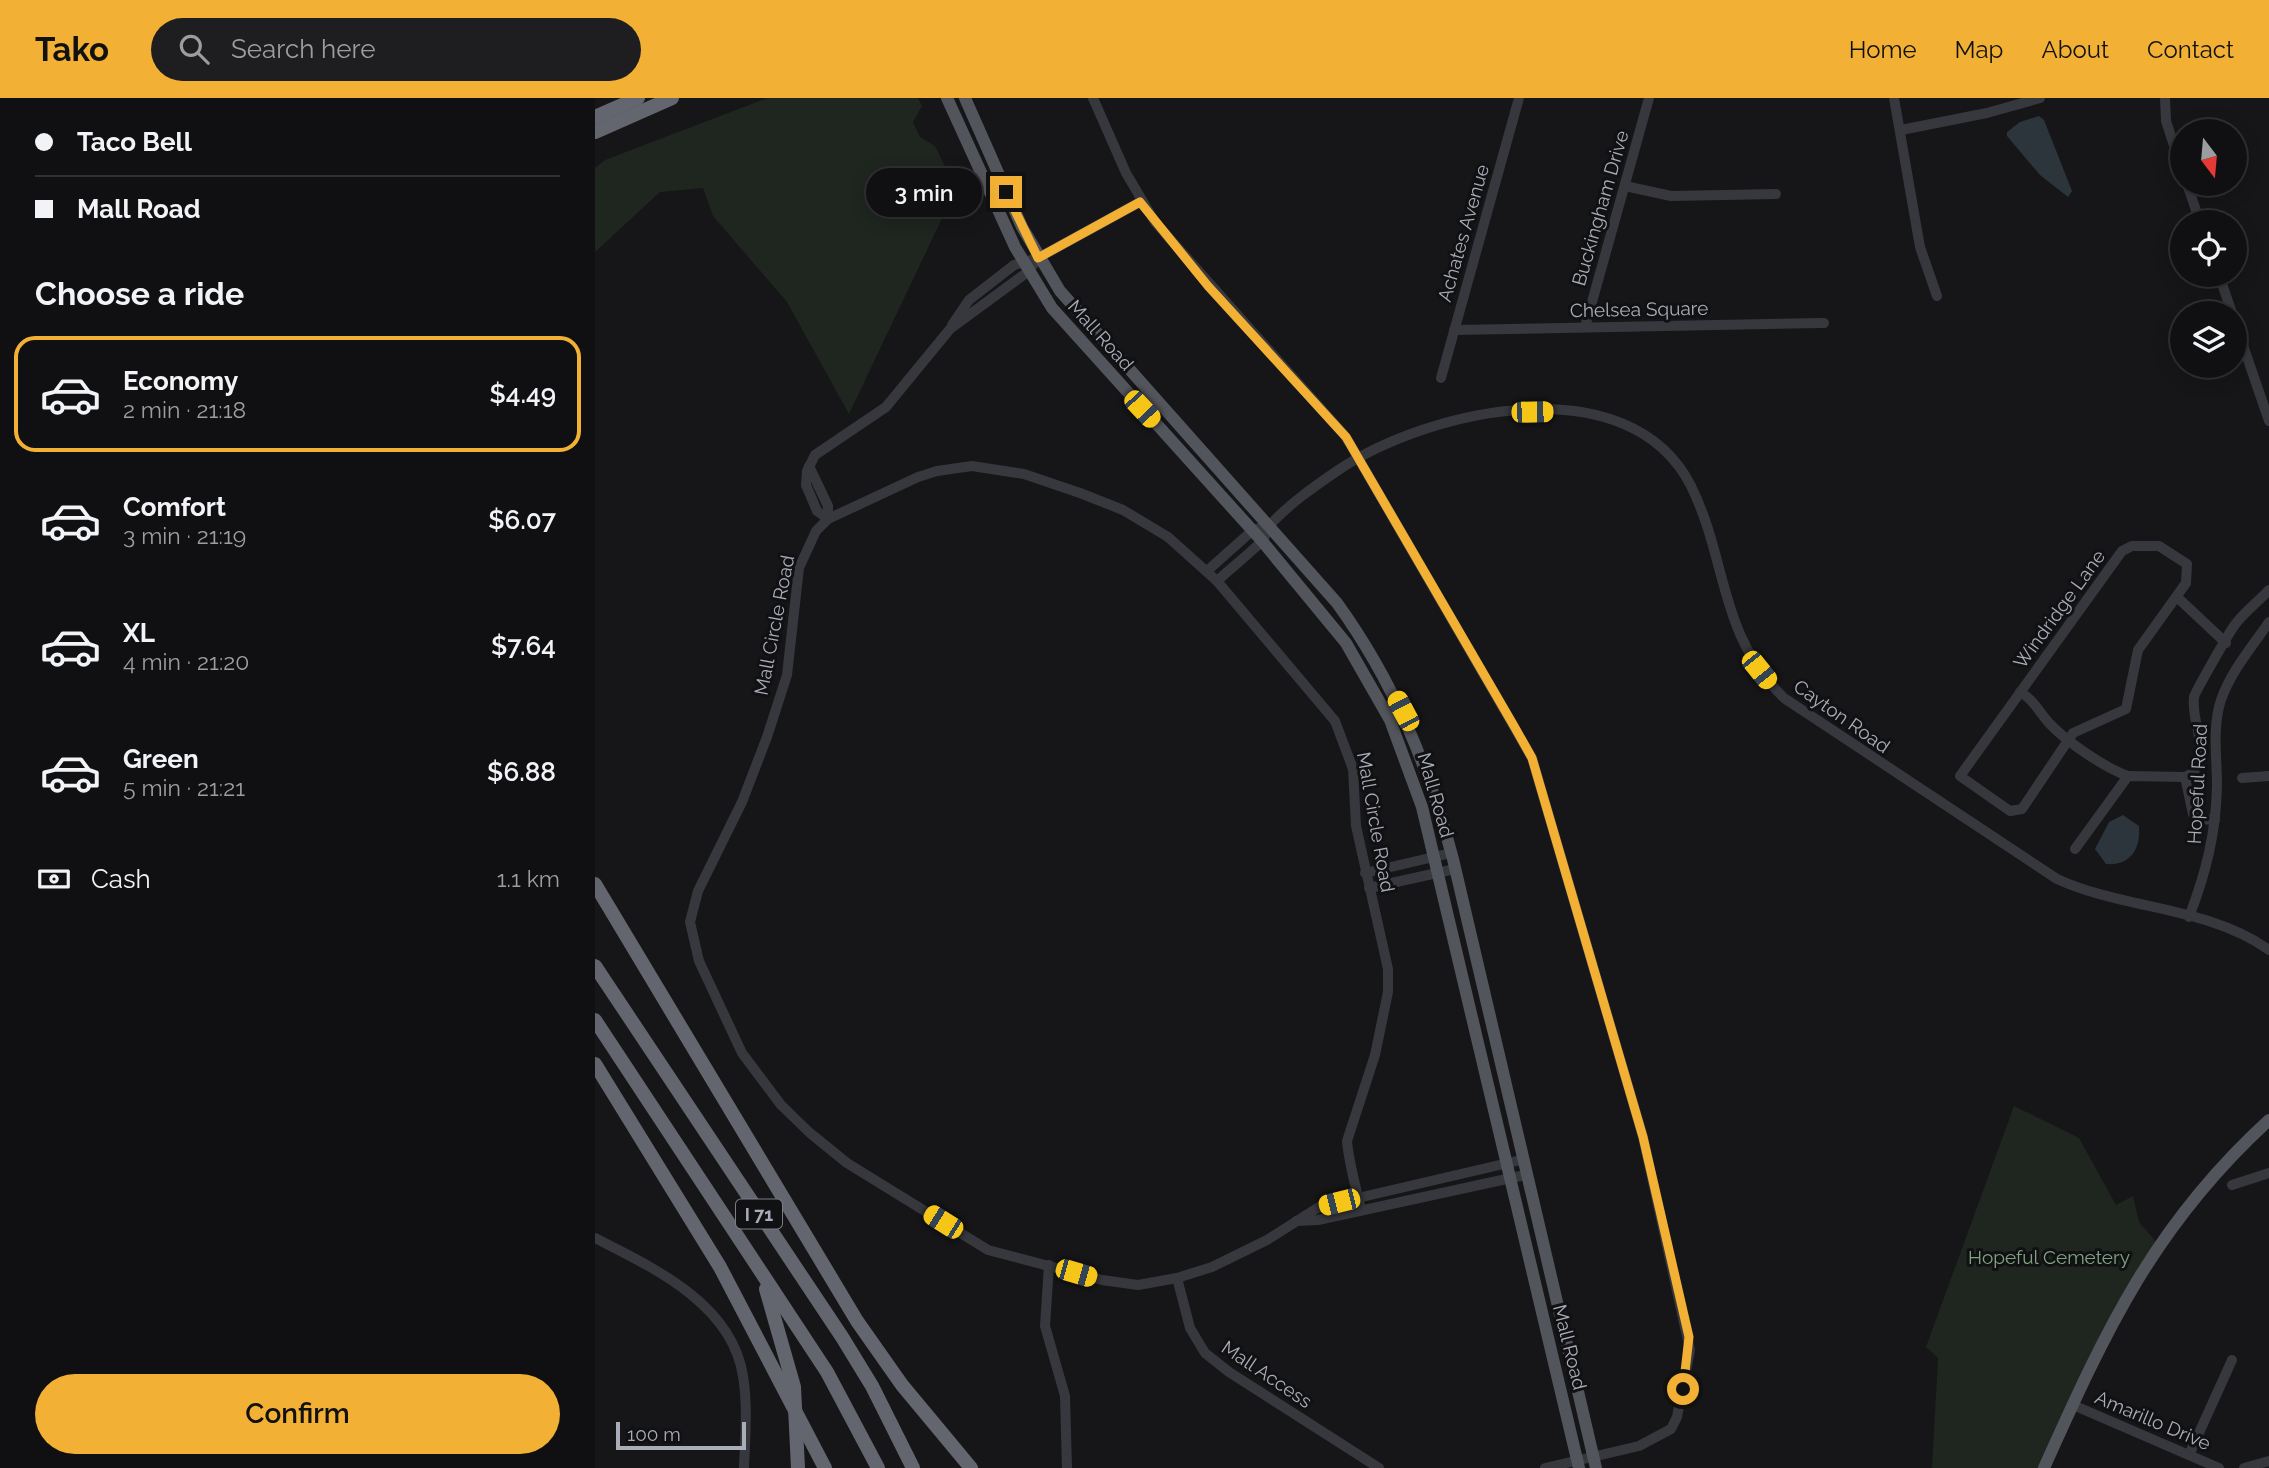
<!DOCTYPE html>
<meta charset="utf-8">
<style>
body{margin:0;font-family:Raleway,sans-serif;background:#1e1e20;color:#f1f3f6;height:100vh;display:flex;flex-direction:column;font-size:26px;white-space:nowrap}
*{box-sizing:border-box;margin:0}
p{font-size:23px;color:#9c9d9f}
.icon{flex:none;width:38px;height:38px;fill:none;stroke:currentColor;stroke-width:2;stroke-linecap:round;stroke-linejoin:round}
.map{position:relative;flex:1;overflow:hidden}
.sheet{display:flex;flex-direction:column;background:#101012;width:595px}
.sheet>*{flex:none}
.hud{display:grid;align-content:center;height:154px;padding:0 35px;background:#101012}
.needle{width:46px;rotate:164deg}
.fabs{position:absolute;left:1575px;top:21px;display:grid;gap:14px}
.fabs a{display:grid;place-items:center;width:77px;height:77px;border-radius:50%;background:#101012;box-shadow:0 4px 18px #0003,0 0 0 2px #303032;font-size:35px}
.scale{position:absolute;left:21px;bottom:18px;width:130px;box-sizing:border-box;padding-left:7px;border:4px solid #a8adb8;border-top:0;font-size:19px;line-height:24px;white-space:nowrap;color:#a8adb8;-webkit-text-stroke:5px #111113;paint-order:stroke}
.end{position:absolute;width:32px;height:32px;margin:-16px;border:9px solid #f2b134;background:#111;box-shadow:0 0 0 4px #111}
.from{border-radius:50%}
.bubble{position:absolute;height:49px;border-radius:24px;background:#101012;box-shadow:0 4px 18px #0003,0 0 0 2px #303032;font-size:23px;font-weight:600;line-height:49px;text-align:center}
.car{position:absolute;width:21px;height:42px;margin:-21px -10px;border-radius:9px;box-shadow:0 0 5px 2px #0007;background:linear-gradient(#f5c518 24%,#345 0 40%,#f5c518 0 76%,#345 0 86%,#f5c518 0)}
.hud b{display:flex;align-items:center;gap:24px;height:66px;font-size:26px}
.hud b+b{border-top:2px solid #303032}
.hud i{width:18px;height:18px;background:#f1f3f6}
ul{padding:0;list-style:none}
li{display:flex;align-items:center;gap:21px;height:116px;margin:0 14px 10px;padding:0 21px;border:4px solid transparent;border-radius:21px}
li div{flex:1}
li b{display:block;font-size:26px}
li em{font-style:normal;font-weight:600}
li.active{border-color:#f2b134}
li>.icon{width:63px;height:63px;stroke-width:1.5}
h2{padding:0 35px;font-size:32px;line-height:84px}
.pay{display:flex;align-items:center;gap:18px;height:77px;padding:0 35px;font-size:26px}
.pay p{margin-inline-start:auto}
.cta{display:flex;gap:14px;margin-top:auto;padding:14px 35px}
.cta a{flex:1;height:80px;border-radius:42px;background:#f2b134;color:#111;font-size:28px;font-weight:600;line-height:80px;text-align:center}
header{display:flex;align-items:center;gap:42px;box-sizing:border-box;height:98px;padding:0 35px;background:#f2b134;color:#111}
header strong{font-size:33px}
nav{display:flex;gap:38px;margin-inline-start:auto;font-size:24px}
.search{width:490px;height:63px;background:#1e1e20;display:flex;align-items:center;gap:18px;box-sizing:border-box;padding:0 24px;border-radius:38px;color:#9c9d9f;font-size:26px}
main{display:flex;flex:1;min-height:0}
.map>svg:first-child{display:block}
</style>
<header>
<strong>Tako</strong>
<div class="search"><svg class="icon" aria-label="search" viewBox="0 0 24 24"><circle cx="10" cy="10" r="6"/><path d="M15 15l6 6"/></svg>Search here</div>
<nav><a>Home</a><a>Map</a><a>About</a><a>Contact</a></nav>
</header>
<main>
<section class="sheet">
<div class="hud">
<b><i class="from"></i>Taco Bell</b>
<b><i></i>Mall Road</b>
</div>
<h2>Choose a ride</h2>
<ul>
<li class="active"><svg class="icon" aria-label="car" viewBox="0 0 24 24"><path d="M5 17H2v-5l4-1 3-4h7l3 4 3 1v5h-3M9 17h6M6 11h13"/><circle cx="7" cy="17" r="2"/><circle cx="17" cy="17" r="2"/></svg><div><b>Economy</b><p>2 min · 21:18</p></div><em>$4.49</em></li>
<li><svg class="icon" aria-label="car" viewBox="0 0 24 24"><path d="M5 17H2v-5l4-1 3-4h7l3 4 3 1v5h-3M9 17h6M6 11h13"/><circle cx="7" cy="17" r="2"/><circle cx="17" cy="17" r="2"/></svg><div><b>Comfort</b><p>3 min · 21:19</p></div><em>$6.07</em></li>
<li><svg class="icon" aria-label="car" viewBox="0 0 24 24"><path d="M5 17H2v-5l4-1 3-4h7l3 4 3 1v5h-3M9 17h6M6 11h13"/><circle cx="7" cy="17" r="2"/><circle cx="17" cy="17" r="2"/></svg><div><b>XL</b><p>4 min · 21:20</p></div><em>$7.64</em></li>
<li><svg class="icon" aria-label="car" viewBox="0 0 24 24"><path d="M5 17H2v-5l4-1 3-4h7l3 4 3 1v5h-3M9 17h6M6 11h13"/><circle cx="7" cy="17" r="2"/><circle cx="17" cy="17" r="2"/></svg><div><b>Green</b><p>5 min · 21:21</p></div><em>$6.88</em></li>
</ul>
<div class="pay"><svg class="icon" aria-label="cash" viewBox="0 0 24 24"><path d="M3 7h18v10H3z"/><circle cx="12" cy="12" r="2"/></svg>Cash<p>1.1 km</p></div>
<div class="cta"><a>Confirm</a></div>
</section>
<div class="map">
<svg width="1674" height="1370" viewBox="0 0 1674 1370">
<rect width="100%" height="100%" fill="#161618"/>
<g fill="#1e261f">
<polygon points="172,0 323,0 327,8 318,24 325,39 340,48 361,91 254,316 192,204 118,118 108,90 65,94 0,154 0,70 10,62"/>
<polygon points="1419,1008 1484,1040 1521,1107 1538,1098 1544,1124 1563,1146 1449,1370 1337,1370 1343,1260 1331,1249"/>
</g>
<g fill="#2c353c">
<polygon points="1444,18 1449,22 1477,93 1473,99 1445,77 1412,38 1412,34 1425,24"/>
<path d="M1528,717l16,11c2,23 -9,40 -33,38l-11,-15 14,-27z"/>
</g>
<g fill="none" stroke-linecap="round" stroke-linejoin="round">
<g stroke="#37383d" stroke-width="10">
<polyline points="498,0 531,75 560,124 751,339 937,660 1048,1039 1095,1252 1082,1319 1076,1331 1044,1348 950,1370"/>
<polyline points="1299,0 1325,149 1342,198"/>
<polyline points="1570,0 1571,23 1587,72"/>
<polyline points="1306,32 1392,15 1445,0"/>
<polyline points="1592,86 1605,124"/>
<polyline points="1030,88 1076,98 1181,96"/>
<polyline points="1624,177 1637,215"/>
<polyline points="1640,224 1674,323"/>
<polyline points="357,227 374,202 419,167 443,160 545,104"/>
<polyline points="990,229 1054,0"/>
<polyline points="859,232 1229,225"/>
<polyline points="846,280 924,0"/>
<polyline points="214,368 233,408 233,421"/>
<polyline points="233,421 222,413 211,387 212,373 220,357 291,309 355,231 434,173 443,160"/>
<polygon points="1537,448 1564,448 1592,466 1591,485 1543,552 1531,611 1478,635 1427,711 1415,713 1365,678 1527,453"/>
<polyline points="612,473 658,432 675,427"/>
<path d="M622,483c14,-13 30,-25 44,-39 5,-5 6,-13 10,-18 18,-20 44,-38 66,-53 91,-62 292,-107 354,15 37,75 27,148 93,212l273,181c68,31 150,27 212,71"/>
<polyline points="1582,499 1631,545"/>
<path d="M1425,594c14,8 19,20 30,32 17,18 55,44 78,52"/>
<polyline points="1590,679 1598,716 1605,721 1620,722"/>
<polyline points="1647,680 1674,678"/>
<path d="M1480,751l53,-73 57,1 9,-5c14,-34 -3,-48 0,-75 1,-5 35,-64 40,-71 9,-13 24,-24 35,-36"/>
<polyline points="770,775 856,755"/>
<polyline points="774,790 860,771"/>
<path d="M1594,819c17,-44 27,-84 28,-131 0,-28 -5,-59 4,-86 10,-29 31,-53 48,-78"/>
<polyline points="1637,1087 1674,1075"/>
<path d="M766,1112c-5,-23 -12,-46 -14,-69l28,-86 13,-63v-23l-32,-143 -3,-57 -18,-48 -118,-140 -49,-44 -45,-27 -43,-17 -56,-19 -52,-8 -35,5 -19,6 -90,42 -12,12 -17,37 -12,107 -20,62 -25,65 -44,89 -8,31 9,39 43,92 39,52 29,28 37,30 141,87 114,30 36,5 39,-7 35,-11 55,-27 52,-33 202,-47"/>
<polyline points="701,1123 723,1122 930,1077"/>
<path d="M0,1140c59,30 137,66 148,138 5,30 2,62 1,92"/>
<polyline points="454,1167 450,1228 470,1298 472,1370"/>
<polyline points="582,1180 595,1230 610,1255 634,1274 784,1370"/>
<polyline points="1478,1307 1624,1370"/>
<polyline points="1594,1357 1637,1262"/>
<polyline points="1649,1370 1674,1363"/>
</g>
<g stroke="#53555c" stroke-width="12">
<polyline points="352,0 420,149 457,210 667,443 751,545 795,622 827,709 984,1370"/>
<path d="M370,0l57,129 38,64 277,312c57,79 91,162 116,256l143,609"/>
<path d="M1449,1370c62,-138 110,-243 225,-348"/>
</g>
<g stroke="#63666e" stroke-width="14">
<polyline points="0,19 43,0"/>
<polyline points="0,34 77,0"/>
<polyline points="0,786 262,1223 307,1287 376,1370"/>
<polyline points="0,868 247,1239 277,1288 318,1370"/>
<polyline points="0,922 232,1274 283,1370"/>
<polyline points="0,966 125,1169 230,1370"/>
<polyline points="171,1191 199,1289 203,1370"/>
</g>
</g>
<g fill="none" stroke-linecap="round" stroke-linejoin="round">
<polyline stroke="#f2b134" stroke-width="9" points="411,94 443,160 545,104 613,188 751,339 919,628 937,660 1048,1039 1094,1239 1088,1291"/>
</g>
<g text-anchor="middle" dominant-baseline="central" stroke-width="6" stroke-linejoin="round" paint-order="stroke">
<rect fill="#111113" stroke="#7b7e86" stroke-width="2" x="141" y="1101.5" width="46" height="29" rx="5"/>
<g font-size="18" font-weight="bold" fill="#a8adb8">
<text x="164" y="1116">I 71</text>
</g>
<g font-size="19" fill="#a8adb8" stroke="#111113">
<text transform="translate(1005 110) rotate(-74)">Buckingham Drive</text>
<text transform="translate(868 135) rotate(-74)">Achates Avenue</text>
<text transform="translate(1044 211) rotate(-1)">Chelsea Square</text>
<text transform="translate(506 237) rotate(48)">Mall Road</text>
<text transform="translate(1464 511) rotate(-54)">Windridge Lane</text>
<text transform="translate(179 527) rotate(-79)">Mall Circle Road</text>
<text transform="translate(1247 618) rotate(35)">Cayton Road</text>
<text transform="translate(1602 686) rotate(-87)">Hopeful Road</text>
<text transform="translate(841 697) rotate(74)">Mall Road</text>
<text transform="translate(781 724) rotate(80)">Mall Circle Road</text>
<text transform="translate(975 1249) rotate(76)">Mall Road</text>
<text transform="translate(672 1276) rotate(34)">Mall Access</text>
<text transform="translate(1558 1322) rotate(23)">Amarillo Drive</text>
</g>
<g font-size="19" fill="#7fa381" stroke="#111113">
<text x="1454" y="1159">Hopeful Cemetery</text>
</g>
</g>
</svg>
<div class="fabs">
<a><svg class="needle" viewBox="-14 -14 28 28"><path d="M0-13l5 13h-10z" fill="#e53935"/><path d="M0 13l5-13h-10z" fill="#9c9d9f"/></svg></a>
<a><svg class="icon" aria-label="locate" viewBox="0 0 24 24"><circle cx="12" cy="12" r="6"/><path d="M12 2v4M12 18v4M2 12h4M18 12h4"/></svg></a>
<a><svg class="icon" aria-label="layers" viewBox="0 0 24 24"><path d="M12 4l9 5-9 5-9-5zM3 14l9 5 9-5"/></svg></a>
</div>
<div class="scale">100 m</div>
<i class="end from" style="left:1088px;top:1291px"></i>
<i class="end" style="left:411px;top:94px"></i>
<div class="bubble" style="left:271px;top:70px;width:116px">3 min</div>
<i class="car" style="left:547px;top:311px;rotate:137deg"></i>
<i class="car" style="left:937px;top:314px;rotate:89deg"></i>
<i class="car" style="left:1164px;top:572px;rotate:141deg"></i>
<i class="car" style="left:808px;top:613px;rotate:332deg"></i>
<i class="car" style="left:744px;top:1104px;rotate:256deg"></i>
<i class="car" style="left:348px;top:1124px;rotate:302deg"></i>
<i class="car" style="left:481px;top:1175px;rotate:106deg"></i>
</div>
</main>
